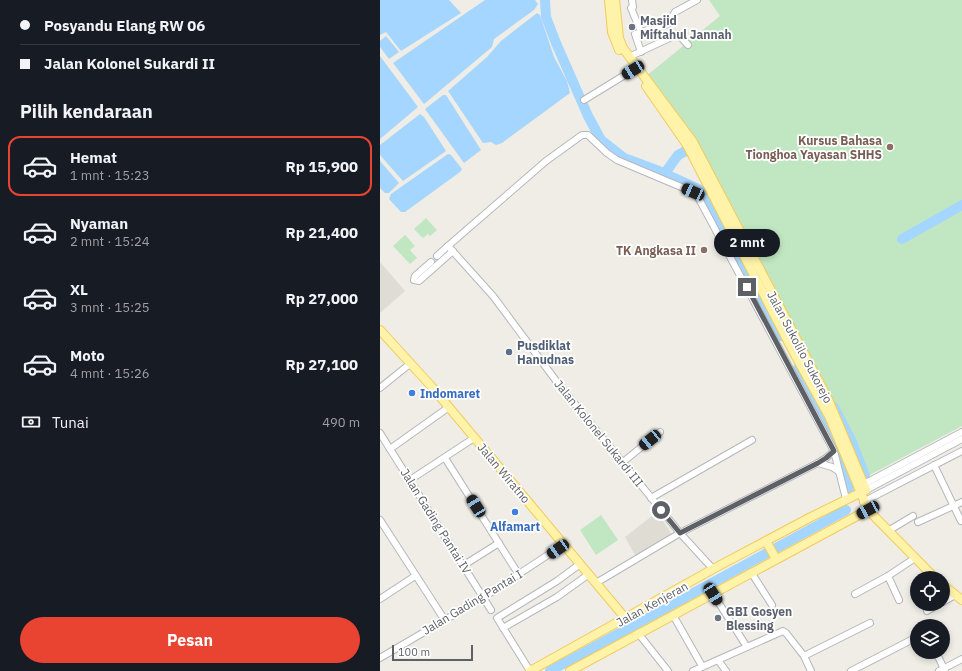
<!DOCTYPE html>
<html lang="id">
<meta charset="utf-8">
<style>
body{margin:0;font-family:"IBM Plex Sans",sans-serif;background:#242831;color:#f1f3f6;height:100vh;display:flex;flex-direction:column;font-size:15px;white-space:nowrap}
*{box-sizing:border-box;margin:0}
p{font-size:13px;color:#9ea1a6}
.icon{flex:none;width:22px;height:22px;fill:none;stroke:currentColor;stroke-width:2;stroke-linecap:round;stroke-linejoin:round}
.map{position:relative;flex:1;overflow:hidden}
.side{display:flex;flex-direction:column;background:#171b24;width:380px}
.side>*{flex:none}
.top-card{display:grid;align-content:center;height:88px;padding:0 20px;background:#171b24}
.fabs{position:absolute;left:530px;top:571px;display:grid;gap:8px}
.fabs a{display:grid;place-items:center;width:40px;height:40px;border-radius:50%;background:#171b24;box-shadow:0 2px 6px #0003;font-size:20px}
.scale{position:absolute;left:12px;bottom:10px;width:81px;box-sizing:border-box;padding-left:4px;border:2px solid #5d6065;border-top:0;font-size:11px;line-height:14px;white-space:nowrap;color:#5d6065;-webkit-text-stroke:3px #fff;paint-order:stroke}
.end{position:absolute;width:18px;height:18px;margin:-9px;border:5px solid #5d6065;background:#fff;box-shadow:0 0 0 2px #fff}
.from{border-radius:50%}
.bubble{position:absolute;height:28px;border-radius:14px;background:#171b24;box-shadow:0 2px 6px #0003;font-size:13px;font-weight:700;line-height:28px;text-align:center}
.car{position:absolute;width:12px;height:24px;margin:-12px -6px;border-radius:5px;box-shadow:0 0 3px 1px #0007;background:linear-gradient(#222 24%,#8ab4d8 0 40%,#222 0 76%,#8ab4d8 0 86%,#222 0)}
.top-card b{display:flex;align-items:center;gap:14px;height:38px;font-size:15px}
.top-card b+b{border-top:1px solid #363941}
.top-card i{width:10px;height:10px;background:#f1f3f6}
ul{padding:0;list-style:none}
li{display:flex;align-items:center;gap:12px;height:60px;margin:0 8px 6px;padding:0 12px;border:2px solid transparent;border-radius:12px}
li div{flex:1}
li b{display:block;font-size:15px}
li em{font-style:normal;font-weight:700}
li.selected{border-color:#e94331}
li>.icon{width:36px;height:36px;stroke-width:1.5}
h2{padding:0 20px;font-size:18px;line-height:48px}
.pay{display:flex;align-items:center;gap:10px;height:44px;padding:0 20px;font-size:15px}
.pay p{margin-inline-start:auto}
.primary-button{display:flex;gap:8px;margin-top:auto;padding:8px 20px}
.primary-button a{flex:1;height:46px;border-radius:24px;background:#e94331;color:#fff;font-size:16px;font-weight:700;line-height:46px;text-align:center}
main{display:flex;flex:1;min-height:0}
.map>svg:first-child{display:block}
</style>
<main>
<section class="side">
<div class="top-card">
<b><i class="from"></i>Posyandu Elang RW 06</b>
<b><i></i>Jalan Kolonel Sukardi II</b>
</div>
<h2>Pilih kendaraan</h2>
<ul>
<li class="selected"><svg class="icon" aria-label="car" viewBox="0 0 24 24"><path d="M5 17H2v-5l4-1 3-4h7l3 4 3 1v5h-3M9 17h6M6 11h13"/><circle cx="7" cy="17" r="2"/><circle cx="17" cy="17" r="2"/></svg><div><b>Hemat</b><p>1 mnt · 15:23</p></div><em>Rp 15,900</em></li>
<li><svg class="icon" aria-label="car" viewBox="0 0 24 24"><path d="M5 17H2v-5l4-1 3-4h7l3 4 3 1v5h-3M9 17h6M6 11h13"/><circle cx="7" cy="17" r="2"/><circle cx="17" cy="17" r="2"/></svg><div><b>Nyaman</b><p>2 mnt · 15:24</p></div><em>Rp 21,400</em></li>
<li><svg class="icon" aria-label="car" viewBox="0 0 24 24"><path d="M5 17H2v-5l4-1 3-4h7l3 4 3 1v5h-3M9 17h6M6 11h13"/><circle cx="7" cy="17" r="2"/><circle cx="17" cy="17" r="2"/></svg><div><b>XL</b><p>3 mnt · 15:25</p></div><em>Rp 27,000</em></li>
<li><svg class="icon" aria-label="car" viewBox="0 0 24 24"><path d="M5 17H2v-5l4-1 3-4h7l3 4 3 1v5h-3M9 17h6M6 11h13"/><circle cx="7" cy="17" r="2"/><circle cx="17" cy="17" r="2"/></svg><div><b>Moto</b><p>4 mnt · 15:26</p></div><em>Rp 27,100</em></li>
</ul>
<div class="pay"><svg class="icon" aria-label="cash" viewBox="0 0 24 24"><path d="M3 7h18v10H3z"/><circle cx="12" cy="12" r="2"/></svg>Tunai<p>490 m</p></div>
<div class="primary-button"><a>Pesan</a></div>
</section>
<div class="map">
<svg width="582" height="671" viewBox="0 0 582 671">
<rect width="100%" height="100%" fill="#efede5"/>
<g fill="#dfdcd3">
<polygon points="0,262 25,291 0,313"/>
<polygon points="277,512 293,536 256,557 245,537"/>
</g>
<g fill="#c1e7c2">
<polygon points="329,0 582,0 582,426 482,479 466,442 295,116 265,77 340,16"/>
<polygon points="46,218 57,230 50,236 48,234 43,238 34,229"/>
<polygon points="25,235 35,246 30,250 37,258 30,264 13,246"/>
<polygon points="221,515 238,540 216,555 200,530"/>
</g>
<g fill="#a5d6ff">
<polygon points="0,0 69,0 81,13 21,51 6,32 0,35"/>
<polygon points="105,0 155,0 158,4 154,10 114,39 112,47 44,104 13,63"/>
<polygon points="157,13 160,15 174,57 187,81 190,93 122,143 116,145 111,142 103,143 68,91 107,57 121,41"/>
<polygon points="6,36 19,52 9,59 0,47 0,41"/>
<polygon points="0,56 38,107 0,139"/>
<polygon points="63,95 66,95 101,150 84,163 45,109"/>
<polygon points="40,114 44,117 66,151 23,181 0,155 0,145"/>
<polygon points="68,154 71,155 82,169 80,172 25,212 21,212 9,199 11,194"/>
<polygon points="0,161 19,183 9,193 5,193 0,188"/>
</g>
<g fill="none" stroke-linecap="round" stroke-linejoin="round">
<g stroke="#a5d6ff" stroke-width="10">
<polyline points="165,0 166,17 176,43 208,116 221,140 244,158 279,171 323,191 401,336"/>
<polyline points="285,173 298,155 315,146"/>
<polyline points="522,239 582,205"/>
<polyline points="418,368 459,450 469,491"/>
<polyline points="454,407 472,442 485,476"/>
<polyline points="170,671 466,510"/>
</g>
<defs>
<g id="minor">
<polyline points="252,0 253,7 251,8 261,32 255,34 261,52"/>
<polyline points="261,32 288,24 295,12 317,0"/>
<polyline points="249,57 298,34 308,45"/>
<polyline points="204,100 253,70"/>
<polyline points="57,256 68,246"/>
<polyline points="51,262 35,276 34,280 39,281 73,251"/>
<polyline points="0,388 31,363"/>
<polyline points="0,433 111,610"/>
<polyline points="10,449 69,407"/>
<polyline points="65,458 139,575"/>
<polyline points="243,462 280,432"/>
<polyline points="438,463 452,467 458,471"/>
<polyline points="554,465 581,521"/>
<polyline points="30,480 94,438"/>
<polyline points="484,484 582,432"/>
<polyline points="486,490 582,439"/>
<polyline points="271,498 372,440"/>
<polyline points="483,502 582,451"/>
<polyline points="0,520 64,619"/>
<polyline points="538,522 582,502"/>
<polyline points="508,531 533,516"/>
<polyline points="84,565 119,543"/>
<polyline points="333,569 300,533 177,382 113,296 68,246 166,161 202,135 208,135 227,153 237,160 313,192 318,197 454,451 466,499"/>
<polyline points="371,572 392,605"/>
<polyline points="508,576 519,600"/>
<polyline points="216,583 300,533 438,463 446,458 454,451"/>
<polyline points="333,594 367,647"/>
<polyline points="475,594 508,576 535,558"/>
<polyline points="0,599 35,576"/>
<polyline points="563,602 575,595"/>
<polyline points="547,611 559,604"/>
<polyline points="293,615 322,666"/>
<polyline points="123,628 177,597 209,574"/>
<polyline points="258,633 288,671"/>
<polyline points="556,652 565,671"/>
<polyline points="424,656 490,623"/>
<polyline points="0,658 104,597 183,545"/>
<polyline points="338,660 346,671"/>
<polyline points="150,671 117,618 177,581 200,564"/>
<polyline points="313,671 403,631 406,633 424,656 431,671"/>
<polyline points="471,671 537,637"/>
<polyline points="559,671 582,659"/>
</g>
<g id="major">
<polyline points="229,0 232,32 239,50"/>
<polyline points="266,86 307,145 414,353 449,416 488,510 555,578"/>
<polyline points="0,330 52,387 246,619"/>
<polyline points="386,541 396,559"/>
<polyline points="563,585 582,600"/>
<polyline points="150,671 333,569 431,517 486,490 448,399 313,142 243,48 239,38 235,0"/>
<polyline points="190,671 488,510"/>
</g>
</defs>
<use href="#minor" stroke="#b5b7bc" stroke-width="8"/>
<use href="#major" stroke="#f2cb5b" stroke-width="10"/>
<use href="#minor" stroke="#fff" stroke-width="6"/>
<use href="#major" stroke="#fff3aa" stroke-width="8"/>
</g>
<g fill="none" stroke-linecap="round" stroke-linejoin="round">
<polyline stroke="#5d6065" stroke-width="5" points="281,510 300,533 438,463 446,458 454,451 367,287"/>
</g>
<g fill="#6b7280" stroke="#fff" stroke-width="1.5">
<circle cx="252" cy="27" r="4"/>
<circle cx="338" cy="618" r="4"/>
</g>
<g fill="#8d6e63" stroke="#fff" stroke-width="1.5">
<circle cx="510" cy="147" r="4"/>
<circle cx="324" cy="250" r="4"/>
</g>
<circle fill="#5c6f8a" stroke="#fff" stroke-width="1.5" cx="129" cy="352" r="4"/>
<g fill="#3f7fe0" stroke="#fff" stroke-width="1.5">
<circle cx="32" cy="393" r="4"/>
<circle cx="135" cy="512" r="4"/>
</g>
<g text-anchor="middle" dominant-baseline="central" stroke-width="3.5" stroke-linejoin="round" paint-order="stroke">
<g font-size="12" font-weight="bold" fill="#5b616d" stroke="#fff" text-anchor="start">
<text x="260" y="20">Masjid<tspan x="260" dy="14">Miftahul Jannah</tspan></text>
<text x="346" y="611">GBI Gosyen<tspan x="346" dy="14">Blessing</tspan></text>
</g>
<g font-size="12" font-weight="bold" fill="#785e54" stroke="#fff" text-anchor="end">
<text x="502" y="140">Kursus Bahasa<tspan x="502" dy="14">Tionghoa Yayasan SHHS</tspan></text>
<text x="316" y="250">TK Angkasa II</text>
</g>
<g font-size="12" font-weight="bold" fill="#4e5e75" stroke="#fff" text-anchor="start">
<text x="137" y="345">Pusdiklat<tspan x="137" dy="14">Hanudnas</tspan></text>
</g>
<g font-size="12" fill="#5d6065" stroke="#fff">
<text transform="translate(420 347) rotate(62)">Jalan Sukolilo Sukorejo</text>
<text transform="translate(219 433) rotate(51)">Jalan Kolonel Sukardi III</text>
<text transform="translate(124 473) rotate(50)">Jalan Wiratno</text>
<text transform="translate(56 521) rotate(58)">Jalan Gading Pantai IV</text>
<text transform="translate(92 602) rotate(-31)">Jalan Gading Pantai I</text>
<text transform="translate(272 604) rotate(-29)">Jalan Kenjeran</text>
</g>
<g font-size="12" font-weight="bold" fill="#366cbe" stroke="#fff" text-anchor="start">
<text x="40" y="393">Indomaret</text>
<text x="135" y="526" text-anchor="middle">Alfamart</text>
</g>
</g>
</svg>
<div class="fabs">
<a><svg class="icon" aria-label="locate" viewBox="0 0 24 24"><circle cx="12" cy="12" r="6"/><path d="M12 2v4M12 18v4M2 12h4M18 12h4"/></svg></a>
<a><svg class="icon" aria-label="layers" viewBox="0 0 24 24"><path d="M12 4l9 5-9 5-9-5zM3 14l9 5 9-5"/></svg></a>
</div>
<div class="scale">100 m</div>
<i class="end from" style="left:281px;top:510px"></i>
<i class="end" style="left:367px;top:287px"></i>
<div class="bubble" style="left:334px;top:229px;width:66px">2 mnt</div>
<i class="car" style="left:253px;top:70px;rotate:238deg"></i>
<i class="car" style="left:313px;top:192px;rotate:294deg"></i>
<i class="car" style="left:270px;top:440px;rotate:231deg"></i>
<i class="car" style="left:96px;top:506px;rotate:328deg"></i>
<i class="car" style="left:488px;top:510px;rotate:242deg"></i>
<i class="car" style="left:178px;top:549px;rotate:236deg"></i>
<i class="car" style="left:333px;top:594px;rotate:147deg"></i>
</div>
</main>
